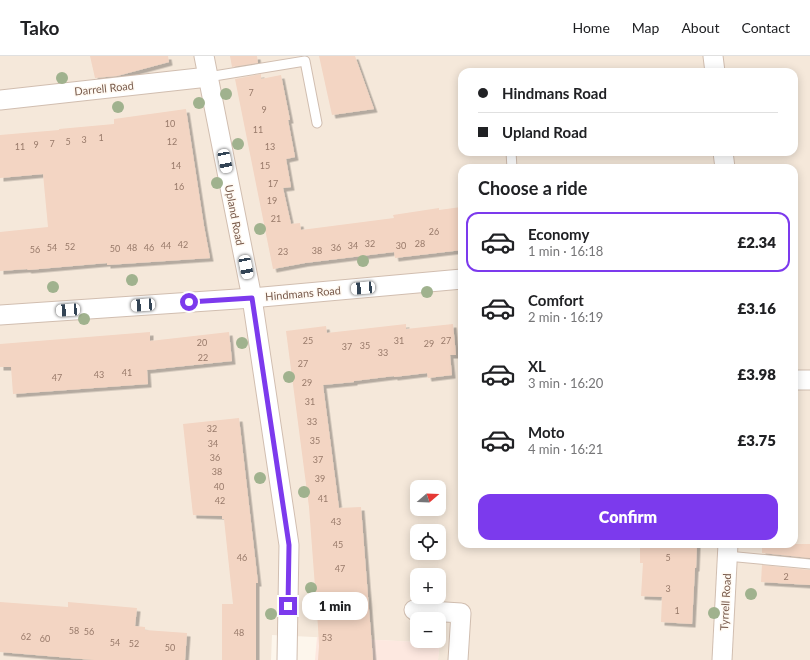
<!DOCTYPE html>
<meta charset="utf-8">
<style>
body{margin:0;font-family:Lato,sans-serif;background:#f6f6f6;color:#202124;height:100vh;display:flex;flex-direction:column;font-size:15px;white-space:nowrap}
*{box-sizing:border-box;margin:0}
p{font-size:13px;color:#757577}
.icon{flex:none;width:22px;height:22px;fill:none;stroke:currentColor;stroke-width:2;stroke-linecap:round;stroke-linejoin:round}
.map{position:relative;flex:1;overflow:hidden}
.details{position:absolute;left:458px;top:108px;width:340px;height:384px;display:flex;flex-direction:column;background:#fff;border-radius:12px;box-shadow:0 2px 10px #0003}
.details>*{flex:none}
.banner{position:absolute;left:458px;top:12px;width:340px;height:88px;border-radius:12px;box-shadow:0 2px 10px #0003;display:grid;align-content:center;height:88px;padding:0 20px;background:#fff}
.needle{width:26px;rotate:71deg}
.buttons{position:absolute;left:410px;top:424px;display:grid;gap:8px}
.buttons a{display:grid;place-items:center;width:36px;height:36px;border-radius:8px;background:#fff;box-shadow:0 2px 10px #0003;font-size:20px}
.end{position:absolute;width:18px;height:18px;margin:-9px;border:5px solid #7c3aed;background:#fff;box-shadow:0 0 0 2px #fff}
.from{border-radius:50%}
.bubble{position:absolute;height:28px;border-radius:12px;background:#fff;box-shadow:0 2px 10px #0003;font-size:13px;font-weight:800;line-height:28px;text-align:center}
.car{position:absolute;width:12px;height:24px;margin:-12px -6px;border-radius:5px;box-shadow:0 0 3px 1px #0007;background:linear-gradient(#fff 24%,#345 0 40%,#fff 0 76%,#345 0 86%,#fff 0)}
.banner b{display:flex;align-items:center;gap:14px;height:38px;font-size:15px}
.banner b+b{border-top:1px solid #e0e0e0}
.banner i{width:10px;height:10px;background:#202124}
ul{padding:0;list-style:none}
li{display:flex;align-items:center;gap:12px;height:60px;margin:0 8px 6px;padding:0 12px;border:2px solid transparent;border-radius:12px}
li div{flex:1}
li b{display:block;font-size:15px}
li em{font-style:normal;font-weight:800}
li.active{border-color:#7c3aed}
li>.icon{width:36px;height:36px;stroke-width:1.5}
h2{padding:0 20px;font-size:18px;line-height:48px}
.primary-button{display:flex;gap:8px;margin-top:auto;padding:8px 20px}
.primary-button a{flex:1;height:46px;border-radius:12px;background:#7c3aed;color:#fff;font-size:16px;font-weight:800;line-height:46px;text-align:center}
header{display:flex;align-items:center;gap:24px;box-sizing:border-box;height:56px;padding:0 20px;background:#fff;border-bottom:1px solid #e0e0e0}
header strong{font-size:19px}
nav{display:flex;gap:22px;margin-inline-start:auto;font-size:14px}
.map>svg:first-child{display:block}
</style>
<header>
<strong>Tako</strong>
<nav><a>Home</a><a>Map</a><a>About</a><a>Contact</a></nav>
</header>
<div class="map">
<svg width="810" height="604" viewBox="0 0 810 604">
<defs>
<filter id="shadow"><feDropShadow dx="3.5" dy="3.5" stdDeviation="0" flood-color="#0004"/></filter>
</defs>
<rect width="100%" height="100%" fill="#fdf6ec"/>
<path fill="#f5e8da" fill-rule="evenodd" d="M0,0h810v604h-372l1,-17 -167,-8 -1,25h-271zM462,16h332v80h-332zM462,112h332v376h-332zM417,431h22v22h-22zM417,475h22v22h-22zM417,519h22v22h-22zM417,563h22v22h-22z"/>
<polygon fill="#fde8e0" points="317,581 440,587 438,604 315,604"/>
<g fill="#f3d5c3" filter="url(#shadow)">
<polygon points="90,0 168,0 169,6 117,20 95,22"/>
<polygon points="230,0 257,0 258,7 232,11"/>
<polygon points="319,0 355,0 374,53 332,59"/>
<polygon points="261,18 261,23 281,19 290,64 288,64 295,101 286,103 291,131 283,132 291,168 300,167 301,174 394,162 393,159 439,152 439,154 461,151 462,161 462,194 395,202 394,196 305,207 273,213 235,23"/>
<polygon points="186,53 204,170 210,202 107,209 107,207 28,214 27,213 0,215 0,176 48,171 43,118 0,122 0,79 59,74 59,73 114,68 114,63"/>
<polygon points="406,268 406,273 453,268 456,299 450,299 452,319 428,322 427,317 394,321 394,320 354,325 354,326 323,329 339,452 361,451 373,604 318,604 319,590 318,571 309,451 286,275 326,270 327,277"/>
<polygon points="150,276 150,285 229,276 232,305 147,314 148,328 13,338 11,311 0,311 0,288"/>
<polygon points="239,362 258,527 256,527 256,604 222,604 222,548 233,548 224,463 222,463 222,460 193,459 183,368"/>
<polygon points="640,488 697,488 696,512 695,512 692,568 661,566 662,541 641,540 643,507 640,507"/>
<polygon points="762,488 810,488 810,502 762,497"/>
<polygon points="762,509 810,514 810,529 761,526"/>
<polygon points="0,546 68,551 68,546 137,552 135,570 145,571 145,574 187,577 185,604 94,604 0,596"/>
</g>
<g fill="none" stroke-linecap="round" stroke-linejoin="round">
<defs>
<g id="lane">
<polyline points="208,21 305,5 317,67"/>
<polyline points="511,96 512,112"/>
<polyline points="727,500 810,508"/>
</g>
<g id="street">
<polyline points="204,0 252,242 289,489 287,604"/>
<polyline points="713,0 715,16"/>
<polyline points="0,44 208,21"/>
<polyline points="723,96 725,112"/>
<polyline points="0,259 252,242 462,223"/>
<polyline points="794,324 810,324"/>
<polyline points="414,554 461,557 458,604"/>
<polyline points="722,604 728,488"/>
</g>
</defs>
<use href="#lane" stroke="#d1beb0" stroke-width="11"/>
<use href="#street" stroke="#d1beb0" stroke-width="21"/>
<use href="#lane" stroke="#fff" stroke-width="9"/>
<use href="#street" stroke="#fff" stroke-width="19"/>
</g>
<g fill="#a0b28e">
<circle cx="62" cy="22" r="6"/>
<circle cx="226" cy="38" r="6"/>
<circle cx="199" cy="47" r="6"/>
<circle cx="118" cy="51" r="6"/>
<circle cx="238" cy="88" r="6"/>
<circle cx="217" cy="127" r="6"/>
<circle cx="260" cy="173" r="6"/>
<circle cx="363" cy="205" r="6"/>
<circle cx="132" cy="224" r="6"/>
<circle cx="53" cy="231" r="6"/>
<circle cx="427" cy="236" r="6"/>
<circle cx="84" cy="263" r="6"/>
<circle cx="242" cy="287" r="6"/>
<circle cx="289" cy="321" r="6"/>
<circle cx="260" cy="422" r="6"/>
<circle cx="304" cy="436" r="6"/>
<circle cx="311" cy="532" r="6"/>
<circle cx="751" cy="538" r="6"/>
<circle cx="714" cy="557" r="6"/>
<circle cx="271" cy="558" r="6"/>
</g>
<g fill="none" stroke-linecap="round" stroke-linejoin="round">
<polyline stroke="#7c3aed" stroke-width="5" points="189,246 252,242 289,489 288,550"/>
</g>
<g text-anchor="middle" dominant-baseline="central" stroke-width="3" stroke-linejoin="round" paint-order="stroke">
<g font-size="9" fill="#987a6a">
<text x="251" y="36">7</text>
<text x="264" y="53">9</text>
<text x="170" y="67">10</text>
<text x="258" y="73">11</text>
<text x="101" y="81">1</text>
<text x="84" y="83">3</text>
<text x="68" y="85">5</text>
<text x="172" y="85">12</text>
<text x="52" y="87">7</text>
<text x="36" y="88">9</text>
<text x="20" y="90">11</text>
<text x="270" y="90">13</text>
<text x="176" y="109">14</text>
<text x="265" y="109">15</text>
<text x="273" y="127">17</text>
<text x="179" y="130">16</text>
<text x="272" y="144">19</text>
<text x="276" y="162">21</text>
<text x="434" y="175">26</text>
<text x="370" y="187">32</text>
<text x="420" y="187">28</text>
<text x="183" y="188">42</text>
<text x="166" y="189">44</text>
<text x="353" y="189">34</text>
<text x="401" y="189">30</text>
<text x="70" y="190">52</text>
<text x="52" y="191">54</text>
<text x="132" y="191">48</text>
<text x="149" y="191">46</text>
<text x="336" y="191">36</text>
<text x="115" y="192">50</text>
<text x="35" y="193">56</text>
<text x="317" y="194">38</text>
<text x="283" y="195">23</text>
<text x="308" y="284">25</text>
<text x="399" y="284">31</text>
<text x="446" y="284">27</text>
<text x="202" y="286">20</text>
<text x="429" y="287">29</text>
<text x="365" y="289">35</text>
<text x="347" y="290">37</text>
<text x="383" y="296">33</text>
<text x="203" y="301">22</text>
<text x="303" y="307">27</text>
<text x="127" y="316">41</text>
<text x="99" y="318">43</text>
<text x="57" y="321">47</text>
<text x="307" y="326">29</text>
<text x="310" y="345">31</text>
<text x="312" y="365">33</text>
<text x="212" y="372">32</text>
<text x="315" y="384">35</text>
<text x="213" y="387">34</text>
<text x="215" y="401">36</text>
<text x="318" y="403">37</text>
<text x="217" y="415">38</text>
<text x="320" y="422">39</text>
<text x="219" y="430">40</text>
<text x="323" y="442">41</text>
<text x="220" y="444">42</text>
<text x="336" y="465">43</text>
<text x="338" y="488">45</text>
<text x="242" y="501">46</text>
<text x="668" y="501">5</text>
<text x="340" y="512">47</text>
<text x="786" y="520">2</text>
<text x="668" y="532">3</text>
<text x="677" y="554">1</text>
<text x="74" y="574">58</text>
<text x="89" y="575">56</text>
<text x="239" y="576">48</text>
<text x="26" y="580">62</text>
<text x="327" y="581">53</text>
<text x="45" y="582">60</text>
<text x="115" y="586">54</text>
<text x="134" y="587">52</text>
<text x="170" y="591">50</text>
</g>
<g font-size="11" fill="#7a5c4d" stroke="#fffaf3">
<text transform="translate(104 32) rotate(-6)">Darrell Road</text>
<text transform="translate(235 159) rotate(79)">Upland Road</text>
<text transform="translate(303 237) rotate(-5)">Hindmans Road</text>
<text transform="translate(725 546) rotate(-87)">Tyrrell Road</text>
</g>
</g>
</svg>
<div class="buttons">
<a><svg class="needle" viewBox="-14 -14 28 28"><path d="M0-13l5 13h-10z" fill="#e53935"/><path d="M0 13l5-13h-10z" fill="#757577"/></svg></a>
<a><svg class="icon" aria-label="locate" viewBox="0 0 24 24"><circle cx="12" cy="12" r="6"/><path d="M12 2v4M12 18v4M2 12h4M18 12h4"/></svg></a>
<a>+</a>
<a>−</a>
</div>
<i class="end from" style="left:189px;top:246px"></i>
<i class="end" style="left:288px;top:550px"></i>
<div class="bubble" style="left:302px;top:536px;width:66px">1 min</div>
<i class="car" style="left:225px;top:105px;rotate:169deg"></i>
<i class="car" style="left:246px;top:211px;rotate:169deg"></i>
<i class="car" style="left:363px;top:232px;rotate:265deg"></i>
<i class="car" style="left:143px;top:249px;rotate:266deg"></i>
<i class="car" style="left:68px;top:254px;rotate:266deg"></i>
<div class="banner">
<b><i class="from"></i>Hindmans Road</b>
<b><i></i>Upland Road</b>
</div>
<section class="details">
<h2>Choose a ride</h2>
<ul>
<li class="active"><svg class="icon" aria-label="car" viewBox="0 0 24 24"><path d="M5 17H2v-5l4-1 3-4h7l3 4 3 1v5h-3M9 17h6M6 11h13"/><circle cx="7" cy="17" r="2"/><circle cx="17" cy="17" r="2"/></svg><div><b>Economy</b><p>1 min · 16:18</p></div><em>£2.34</em></li>
<li><svg class="icon" aria-label="car" viewBox="0 0 24 24"><path d="M5 17H2v-5l4-1 3-4h7l3 4 3 1v5h-3M9 17h6M6 11h13"/><circle cx="7" cy="17" r="2"/><circle cx="17" cy="17" r="2"/></svg><div><b>Comfort</b><p>2 min · 16:19</p></div><em>£3.16</em></li>
<li><svg class="icon" aria-label="car" viewBox="0 0 24 24"><path d="M5 17H2v-5l4-1 3-4h7l3 4 3 1v5h-3M9 17h6M6 11h13"/><circle cx="7" cy="17" r="2"/><circle cx="17" cy="17" r="2"/></svg><div><b>XL</b><p>3 min · 16:20</p></div><em>£3.98</em></li>
<li><svg class="icon" aria-label="car" viewBox="0 0 24 24"><path d="M5 17H2v-5l4-1 3-4h7l3 4 3 1v5h-3M9 17h6M6 11h13"/><circle cx="7" cy="17" r="2"/><circle cx="17" cy="17" r="2"/></svg><div><b>Moto</b><p>4 min · 16:21</p></div><em>£3.75</em></li>
</ul>
<div class="primary-button"><a>Confirm</a></div>
</section>
</div>
